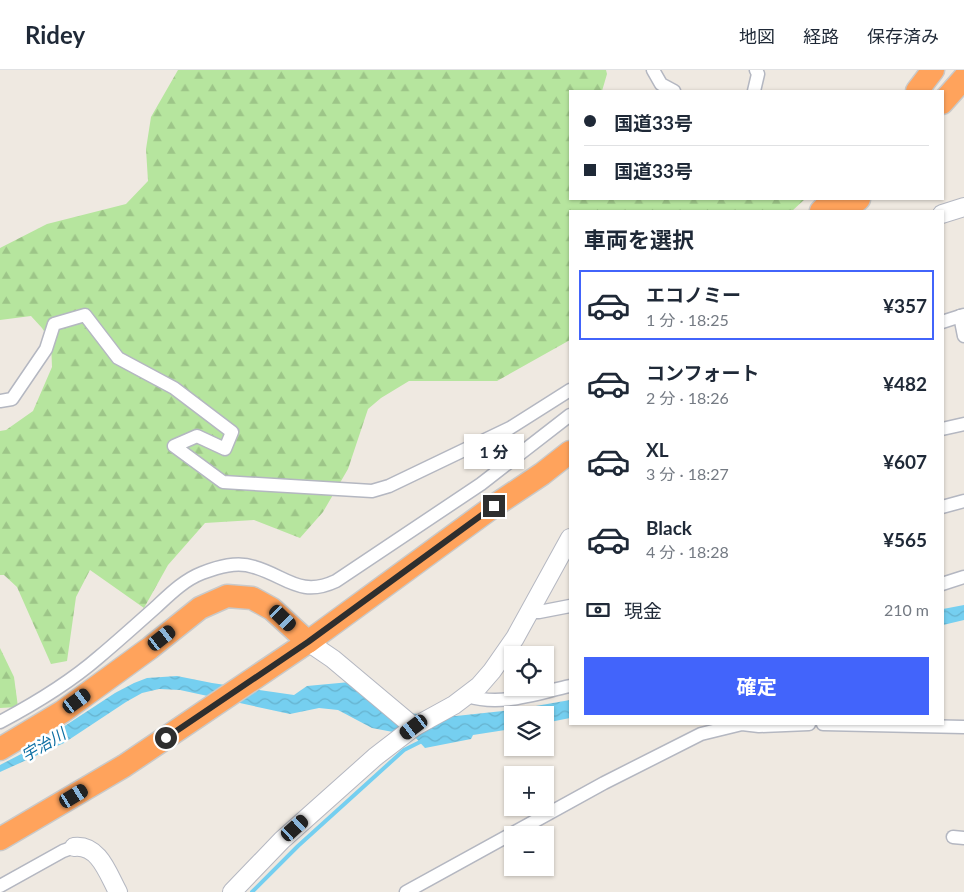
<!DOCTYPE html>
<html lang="ja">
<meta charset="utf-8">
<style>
body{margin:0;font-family:Lato,"Noto Sans JP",sans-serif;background:#f2f2f3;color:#1f2937;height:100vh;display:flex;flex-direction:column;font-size:19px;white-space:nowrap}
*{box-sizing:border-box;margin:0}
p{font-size:16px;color:#747a83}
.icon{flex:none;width:28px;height:28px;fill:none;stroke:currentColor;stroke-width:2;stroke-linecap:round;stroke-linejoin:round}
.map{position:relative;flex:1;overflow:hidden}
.details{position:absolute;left:569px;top:140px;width:375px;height:515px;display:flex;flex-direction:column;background:#fff;border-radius:0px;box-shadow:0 1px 4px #0004}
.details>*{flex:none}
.banner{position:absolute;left:569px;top:20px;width:375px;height:110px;border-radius:0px;box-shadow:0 1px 4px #0004;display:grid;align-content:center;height:110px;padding:0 15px;background:#fff}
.buttons{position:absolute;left:504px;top:576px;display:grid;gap:10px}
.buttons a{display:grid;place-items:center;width:50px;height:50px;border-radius:0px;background:#fff;box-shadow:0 1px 4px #0004;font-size:25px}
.end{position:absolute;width:22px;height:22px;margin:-11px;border:6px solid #2e2e2e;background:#fff;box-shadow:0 0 0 2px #fff}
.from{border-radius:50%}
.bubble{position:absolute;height:35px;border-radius:0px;background:#fff;box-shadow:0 1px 4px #0004;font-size:16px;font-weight:700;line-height:35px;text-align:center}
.car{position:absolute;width:15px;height:30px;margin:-15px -8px;border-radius:6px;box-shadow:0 0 4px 1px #0007;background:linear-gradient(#222 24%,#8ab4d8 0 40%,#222 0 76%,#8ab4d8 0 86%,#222 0)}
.banner b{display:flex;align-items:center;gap:18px;height:48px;font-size:19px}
.banner b+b{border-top:1px solid #e0e1e3}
.banner i{width:12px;height:12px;background:#1f2937}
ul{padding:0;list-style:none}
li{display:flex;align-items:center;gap:15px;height:70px;margin:0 10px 8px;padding:0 5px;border:2px solid transparent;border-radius:0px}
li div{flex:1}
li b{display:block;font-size:19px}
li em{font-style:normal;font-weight:700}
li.active{border-color:#4264fb}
li>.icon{width:45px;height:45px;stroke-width:1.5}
h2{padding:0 15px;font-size:22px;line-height:60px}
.pay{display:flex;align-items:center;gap:12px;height:55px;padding:0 15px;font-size:19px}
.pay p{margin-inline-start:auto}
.cta{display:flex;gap:10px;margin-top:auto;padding:10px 15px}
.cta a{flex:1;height:58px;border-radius:0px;background:#4264fb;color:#fff;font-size:20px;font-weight:700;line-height:58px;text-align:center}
header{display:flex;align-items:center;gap:30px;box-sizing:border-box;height:70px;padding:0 25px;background:#fff;border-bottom:1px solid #e0e1e3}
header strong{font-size:24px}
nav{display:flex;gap:28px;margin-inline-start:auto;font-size:18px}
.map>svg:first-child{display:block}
</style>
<header>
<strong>Ridey</strong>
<nav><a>地図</a><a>経路</a><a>保存済み</a></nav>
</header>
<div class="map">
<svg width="964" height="822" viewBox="0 0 964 822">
<defs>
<pattern id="forest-firs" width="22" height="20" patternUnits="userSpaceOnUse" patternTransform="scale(1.25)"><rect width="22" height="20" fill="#b6e59e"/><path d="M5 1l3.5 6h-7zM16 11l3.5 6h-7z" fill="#9dc588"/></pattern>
<pattern id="water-waves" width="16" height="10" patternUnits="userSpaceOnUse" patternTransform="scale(1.25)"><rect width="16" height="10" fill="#75cff0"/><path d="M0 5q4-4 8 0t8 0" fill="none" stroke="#66b2ce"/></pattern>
</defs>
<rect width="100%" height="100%" fill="#efe9e1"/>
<g fill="url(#forest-firs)">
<polygon points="178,0 606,0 607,4 602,21 570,21 570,129 805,129 792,141 570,141 570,270 497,311 409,311 381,328 368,339 348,399 323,442 300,468 254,450 205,453 168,495 144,538 90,500 76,527 67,591 51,594 17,517 4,505 0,505 0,361 6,360 33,341 52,297 51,272 42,258 31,246 0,250 0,178 47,154 126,134 148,111 146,79 151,47"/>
<polygon points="0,578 14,607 18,637 0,638"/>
</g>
<g fill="url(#water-waves)">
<polygon points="964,535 964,550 943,555 943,539"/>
<polygon points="177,606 212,613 294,625 307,616 350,612 383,642 456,646 513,640 570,630 570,648 545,653 545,645 512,645 512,659 473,665 471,669 425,678 414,666 372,658 338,640 319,638 290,644 180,620 159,619 142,623 126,632 64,673 0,702 0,695 25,682 115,623 134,613 147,608"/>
</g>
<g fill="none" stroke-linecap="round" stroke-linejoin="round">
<polyline stroke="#75cff0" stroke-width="4" points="252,822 298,776 404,680 424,670"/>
<defs>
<g id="street">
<polyline points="653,0 661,14 674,21"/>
<polyline points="754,21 758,4 756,0"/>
<polyline points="960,246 964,266"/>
<polyline points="942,252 964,245"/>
<polyline points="0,331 12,329 46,279 54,254 85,245 118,288 174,318 232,362 225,379 197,366 174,376 223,412 372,421 389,416 510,358 570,320"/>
<polyline points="942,359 964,354"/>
<polyline points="942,437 964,431"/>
<polyline points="942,514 964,507"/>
<polyline points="529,542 539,542 570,536"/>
<path d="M468,626c33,11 69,-3 102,-10"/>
<path d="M0,652c34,-18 69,-39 99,-65 19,-16 38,-33 57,-50 14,-13 28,-27 46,-34 16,-6 35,-12 52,-6 32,9 46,31 82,14l145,-97 89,-69"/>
<polyline points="823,654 964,657"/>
<polyline points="953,767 964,768"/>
<polyline points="0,816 63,781 74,777"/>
<polyline points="406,822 604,713 701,664 742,654 759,656 809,654"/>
</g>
<g id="secondary">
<polyline points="942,144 964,137"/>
<polyline points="308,572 333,589 414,657"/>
<path d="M74,777c25,-3 34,27 44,45"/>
<polyline points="232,822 282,770 375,687 414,657 454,635 479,616 492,601 515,568 570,468"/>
</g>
<g id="highway">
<polyline points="917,21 933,0"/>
<polyline points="942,33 964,8"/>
<polyline points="845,140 859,129"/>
<polyline points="821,141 833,129"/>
<polyline points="0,679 62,642 150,578 200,538 227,526 252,528 272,539 308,572"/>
<polyline points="0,769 124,696 308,572 494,436 542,404 570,382"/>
</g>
</defs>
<use href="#street" stroke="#b4b7c1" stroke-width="15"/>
<use href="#secondary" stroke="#b4b7c1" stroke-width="20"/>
<use href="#highway" stroke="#c9c9c9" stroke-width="25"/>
<use href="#street" stroke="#fff" stroke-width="12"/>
<use href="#secondary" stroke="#fff" stroke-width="18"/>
<use href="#highway" stroke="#ffa35c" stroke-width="22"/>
</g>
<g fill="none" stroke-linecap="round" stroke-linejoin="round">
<polyline stroke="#2e2e2e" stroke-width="6" points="166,668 308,572 494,436"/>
</g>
<g text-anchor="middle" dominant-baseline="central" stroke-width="5" stroke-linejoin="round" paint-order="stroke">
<g font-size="16" font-style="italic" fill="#0d6fa3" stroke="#fff">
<text transform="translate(43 674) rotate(-31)">宇治川</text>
</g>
</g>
</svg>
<div class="buttons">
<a><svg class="icon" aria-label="locate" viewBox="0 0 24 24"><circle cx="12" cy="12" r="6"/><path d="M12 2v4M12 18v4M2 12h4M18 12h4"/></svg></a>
<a><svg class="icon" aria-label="layers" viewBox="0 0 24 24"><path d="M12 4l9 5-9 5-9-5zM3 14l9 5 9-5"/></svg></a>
<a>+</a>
<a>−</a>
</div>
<i class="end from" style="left:166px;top:668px"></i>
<i class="end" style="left:494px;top:436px"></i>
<div class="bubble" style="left:464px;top:364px;width:60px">1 分</div>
<i class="car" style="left:283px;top:548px;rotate:134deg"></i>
<i class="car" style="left:162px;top:568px;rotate:52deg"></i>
<i class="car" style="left:77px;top:631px;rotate:54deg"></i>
<i class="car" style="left:414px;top:657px;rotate:233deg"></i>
<i class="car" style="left:74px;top:726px;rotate:59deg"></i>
<i class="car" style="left:295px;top:758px;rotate:48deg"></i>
<div class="banner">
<b><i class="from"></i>国道33号</b>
<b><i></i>国道33号</b>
</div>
<section class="details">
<h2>車両を選択</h2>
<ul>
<li class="active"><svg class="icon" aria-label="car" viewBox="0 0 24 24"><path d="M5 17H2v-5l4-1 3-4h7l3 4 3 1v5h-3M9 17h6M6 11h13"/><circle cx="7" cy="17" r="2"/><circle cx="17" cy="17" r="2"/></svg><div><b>エコノミー</b><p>1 分 · 18:25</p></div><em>¥357</em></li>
<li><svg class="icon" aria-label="car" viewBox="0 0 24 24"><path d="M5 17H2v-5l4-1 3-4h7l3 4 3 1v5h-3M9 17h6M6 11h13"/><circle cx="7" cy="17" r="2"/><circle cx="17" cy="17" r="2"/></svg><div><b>コンフォート</b><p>2 分 · 18:26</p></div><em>¥482</em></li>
<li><svg class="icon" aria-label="car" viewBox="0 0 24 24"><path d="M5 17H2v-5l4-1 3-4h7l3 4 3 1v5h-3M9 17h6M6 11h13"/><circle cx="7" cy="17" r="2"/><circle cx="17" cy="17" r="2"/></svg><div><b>XL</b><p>3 分 · 18:27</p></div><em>¥607</em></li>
<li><svg class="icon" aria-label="car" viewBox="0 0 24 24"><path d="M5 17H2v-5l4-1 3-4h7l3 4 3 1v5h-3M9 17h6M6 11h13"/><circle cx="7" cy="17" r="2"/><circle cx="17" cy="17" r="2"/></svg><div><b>Black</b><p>4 分 · 18:28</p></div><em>¥565</em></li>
</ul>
<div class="pay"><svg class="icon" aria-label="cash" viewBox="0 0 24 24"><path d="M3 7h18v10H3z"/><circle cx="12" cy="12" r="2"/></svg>現金<p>210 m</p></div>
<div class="cta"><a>確定</a></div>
</section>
</div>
